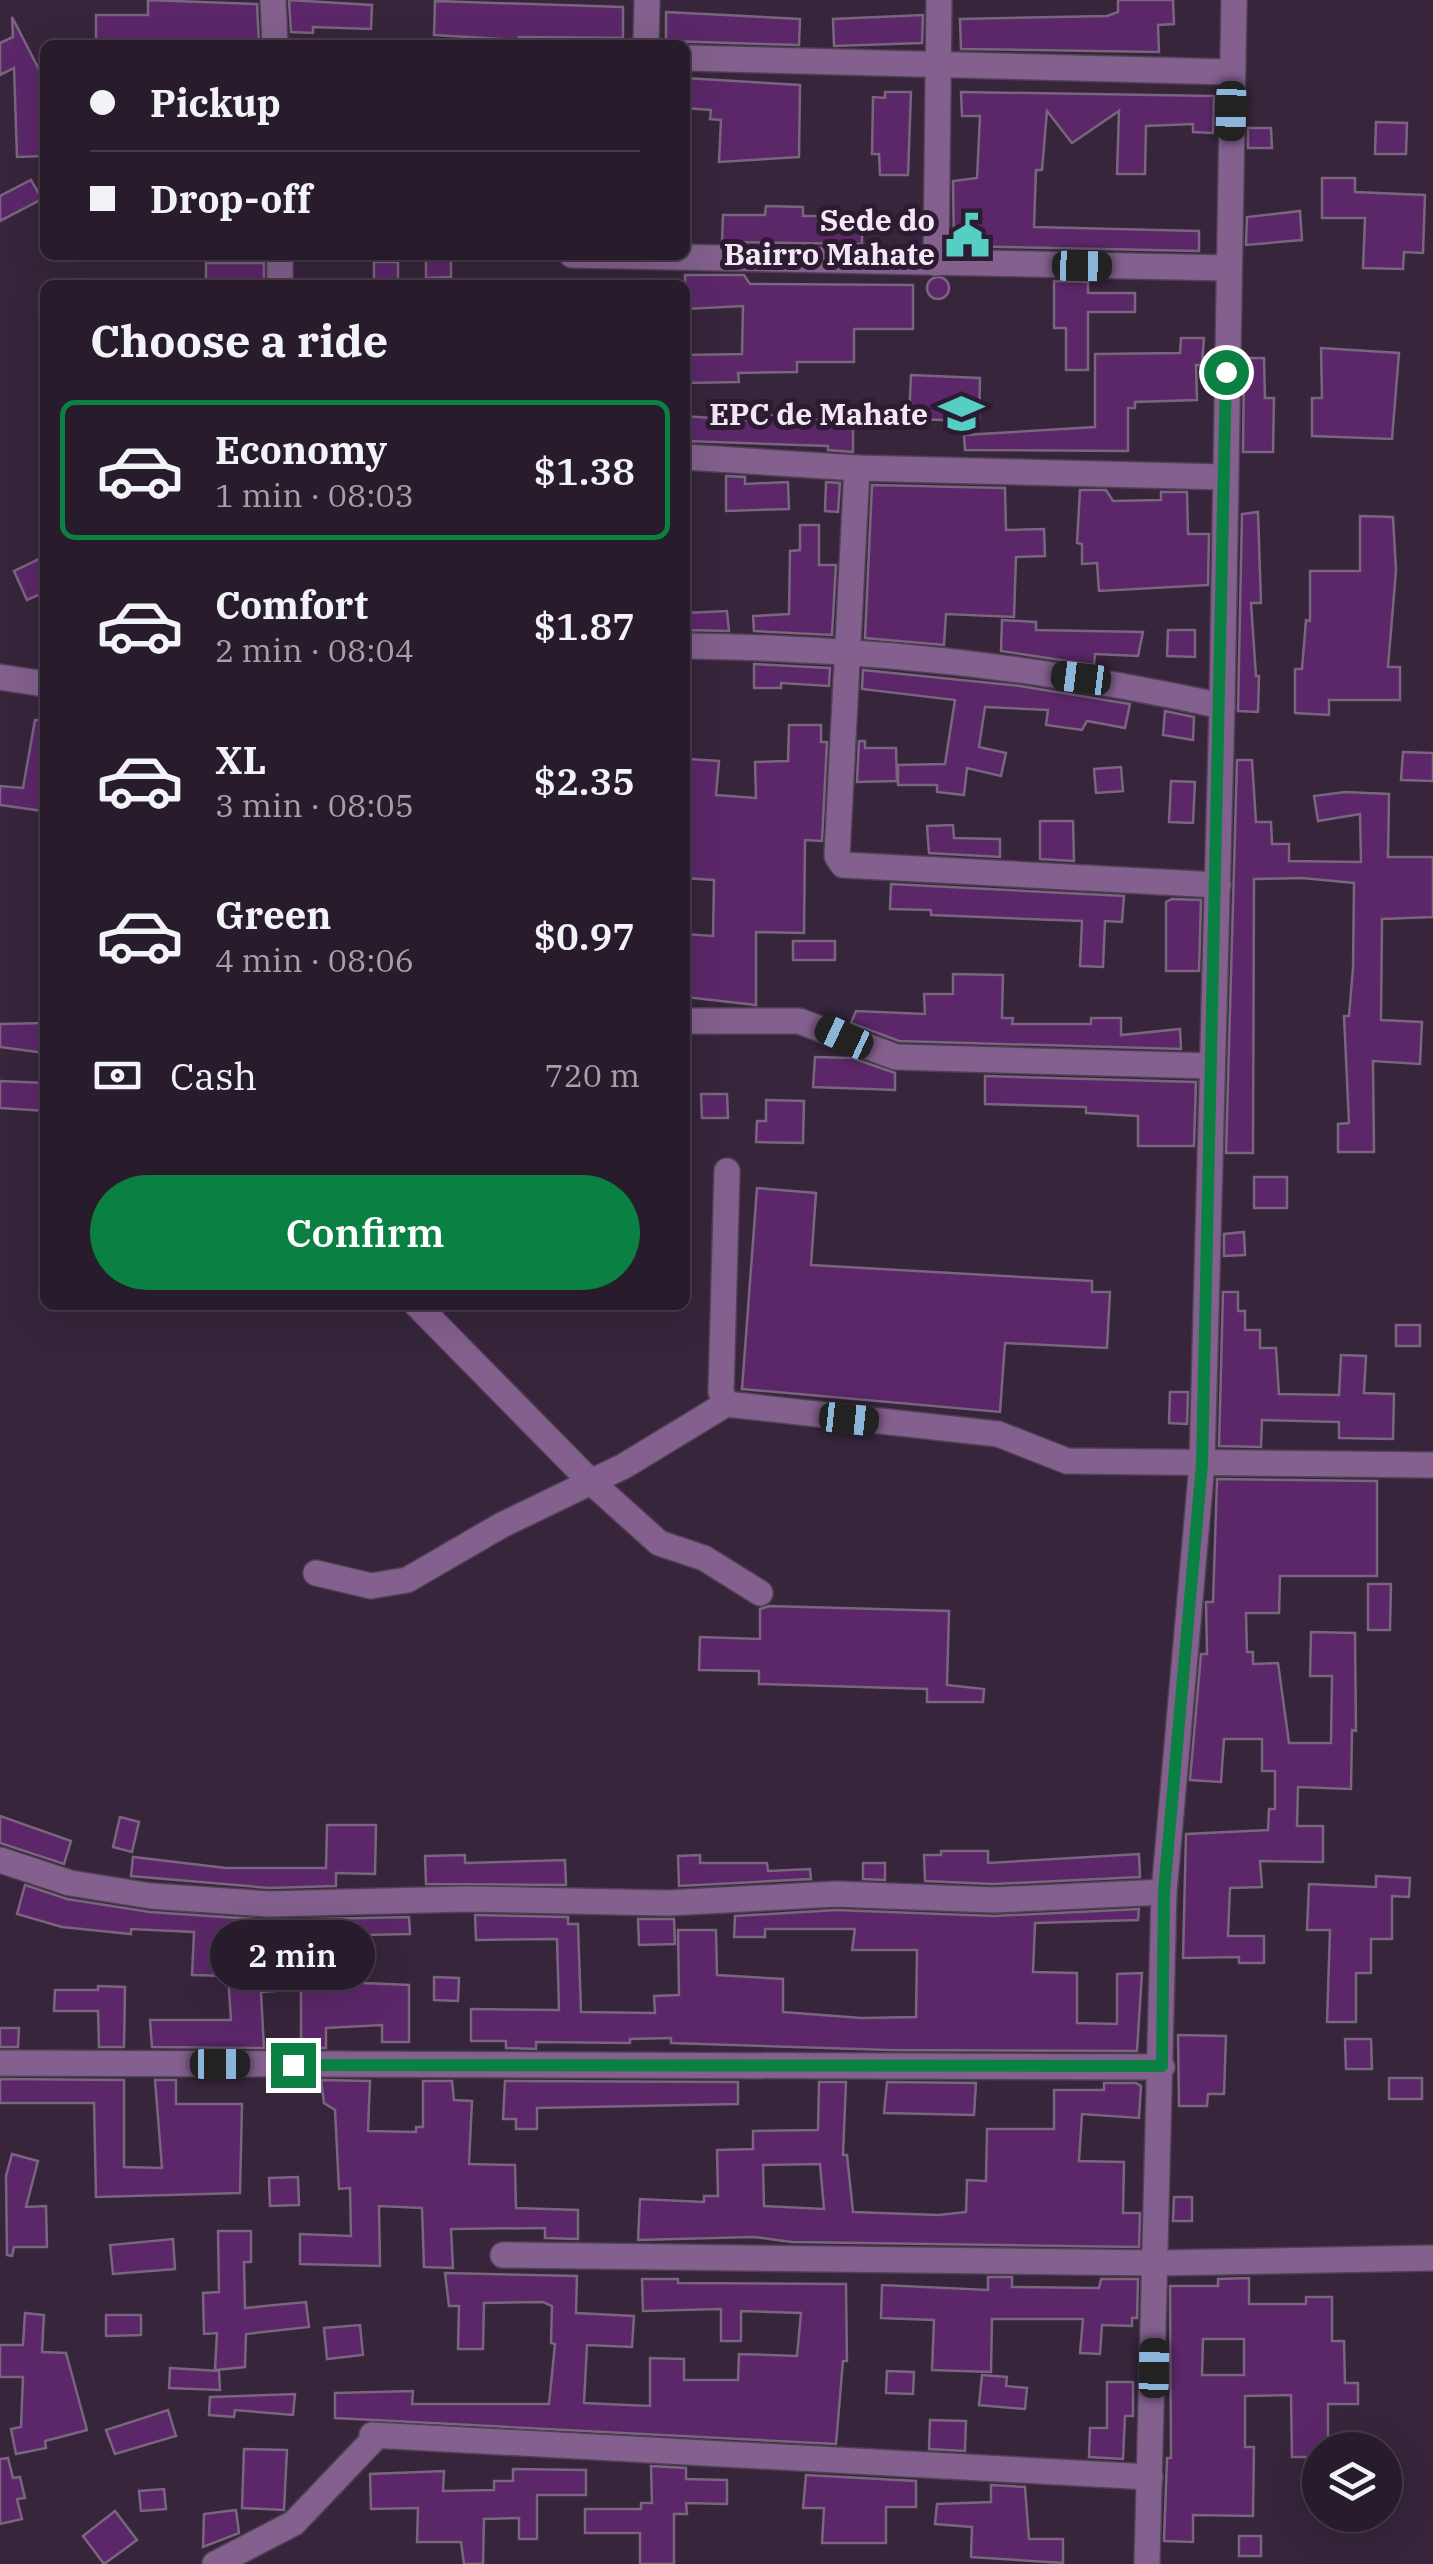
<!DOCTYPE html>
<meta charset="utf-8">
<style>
body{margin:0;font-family:"IBM Plex Serif",serif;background:#342938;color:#f1f3f6;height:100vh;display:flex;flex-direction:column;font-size:38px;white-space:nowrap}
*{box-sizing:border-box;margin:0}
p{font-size:32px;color:#a5a1a9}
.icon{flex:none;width:55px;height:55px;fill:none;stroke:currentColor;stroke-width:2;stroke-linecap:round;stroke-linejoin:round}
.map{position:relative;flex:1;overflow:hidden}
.side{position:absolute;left:40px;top:280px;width:650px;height:1030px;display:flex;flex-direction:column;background:#281c2c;border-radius:15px;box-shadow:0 10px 40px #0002,0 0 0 2px #443a48}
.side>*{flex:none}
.top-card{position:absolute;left:40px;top:40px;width:650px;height:220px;border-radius:15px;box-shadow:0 10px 40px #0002,0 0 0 2px #443a48;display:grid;align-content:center;height:220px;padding:0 50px;background:#281c2c}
.buttons{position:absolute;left:1302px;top:2432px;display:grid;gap:20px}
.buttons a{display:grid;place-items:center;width:100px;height:100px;border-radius:50%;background:#281c2c;box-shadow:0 10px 40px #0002,0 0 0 2px #443a48;font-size:50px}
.end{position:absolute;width:45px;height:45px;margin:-22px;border:12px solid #0b8043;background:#fff;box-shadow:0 0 0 5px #fff}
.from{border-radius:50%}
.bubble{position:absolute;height:70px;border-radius:35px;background:#281c2c;box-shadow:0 10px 40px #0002,0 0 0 2px #443a48;font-size:32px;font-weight:600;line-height:70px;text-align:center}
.car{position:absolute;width:30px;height:60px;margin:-30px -15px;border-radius:12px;box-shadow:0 0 8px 2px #0007;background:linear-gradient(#222 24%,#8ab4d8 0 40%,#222 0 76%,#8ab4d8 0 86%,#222 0)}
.top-card b{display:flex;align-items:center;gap:35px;height:95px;font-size:38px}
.top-card b+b{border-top:2px solid #443a48}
.top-card i{width:25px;height:25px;background:#f1f3f6}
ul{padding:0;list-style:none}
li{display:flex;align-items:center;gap:30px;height:140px;margin:0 20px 15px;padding:0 30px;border:5px solid transparent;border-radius:15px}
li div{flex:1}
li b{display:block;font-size:38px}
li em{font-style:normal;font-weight:600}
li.selected{border-color:#0b8043}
li>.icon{width:90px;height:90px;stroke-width:1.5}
h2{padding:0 50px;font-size:45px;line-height:120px}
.pay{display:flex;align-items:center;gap:25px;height:110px;padding:0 50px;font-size:38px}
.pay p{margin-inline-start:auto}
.button{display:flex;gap:20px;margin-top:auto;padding:20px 50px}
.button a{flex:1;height:115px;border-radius:60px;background:#0b8043;color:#fff;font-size:40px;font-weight:600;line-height:115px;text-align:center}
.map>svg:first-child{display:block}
</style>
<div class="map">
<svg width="1433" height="2564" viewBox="0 0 1433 2564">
<rect width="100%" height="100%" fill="#36253b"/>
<g fill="#5b2769" stroke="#79657e" stroke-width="2.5" fill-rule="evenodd">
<polygon points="148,0 257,4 259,45 96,41 96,15 148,15"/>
<polygon points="289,0 372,5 371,29 313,27 313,33 291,32"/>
<polygon points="1118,0 1173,0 1174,24 1158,25 1159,52 961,49 960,19 1107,16 1118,12"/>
<polygon points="435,1 623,7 623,38 519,37 518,40 434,35"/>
<polygon points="666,12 800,19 799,45 666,41"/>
<polygon points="923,15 922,43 834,46 833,19"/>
<polygon points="12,17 45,81 45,156 17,157 14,68 0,75 0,43 13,37"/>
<polygon points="685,78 800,85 799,157 719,162 721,120 710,119 711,110 685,108"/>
<polygon points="885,92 911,92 908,175 880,175 879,154 872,154 873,97 885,98"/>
<polygon points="961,92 1214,96 1213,133 1193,132 1193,124 1146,126 1145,174 1117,174 1119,111 1072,143 1047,111 1042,170 1036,170 1034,227 1199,231 1199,251 954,246 953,181 977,178 980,116 962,116"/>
<polygon points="1376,122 1407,123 1406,154 1375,154"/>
<polygon points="1248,128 1271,128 1272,148 1248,148"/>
<polygon points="1322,178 1355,178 1355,192 1425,195 1423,253 1404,252 1403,269 1363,268 1365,218 1322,218"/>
<polygon points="31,180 42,199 0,221 0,196"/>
<polygon points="766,206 803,207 803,216 862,216 862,244 722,242 723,215 765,215"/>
<polygon points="1300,211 1302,240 1246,245 1247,217"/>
<polygon points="426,256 451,256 451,277 426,278"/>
<rect x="374" y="262" width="24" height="23"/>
<rect x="206" y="263" width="58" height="22"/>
<polygon points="685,275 744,275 750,284 913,285 913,329 854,329 854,362 797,362 797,372 738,373 739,382 685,383 685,355 742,354 743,306 685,309"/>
<circle cx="938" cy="288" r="11"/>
<polygon points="1054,281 1088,282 1088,293 1135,293 1135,312 1088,312 1088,370 1066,370 1066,328 1054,328"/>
<polygon points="1181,338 1204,338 1202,365 1196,365 1197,400 1135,402 1135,408 1128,408 1128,451 965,450 964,435 1095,427 1095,354 1180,353"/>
<polygon points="1321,348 1399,353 1392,439 1312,436 1312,398 1322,398"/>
<polygon points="1244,358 1264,358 1265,398 1274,398 1273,452 1243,452"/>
<polygon points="911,375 980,378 979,421 909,419"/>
<polygon points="755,413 815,420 853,419 853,452 828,450 828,446 685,441 685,416 754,421"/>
<polygon points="726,476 745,477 745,484 788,482 789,509 726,511"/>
<polygon points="826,482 840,483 838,512 825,511"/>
<polygon points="872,485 1005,488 1006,530 1044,529 1045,556 1016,557 1014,617 946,614 944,645 865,638"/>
<polygon points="1080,490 1106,490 1113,501 1161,500 1161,492 1187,492 1188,534 1209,534 1208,585 1099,591 1097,563 1082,564 1082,544 1077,543"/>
<polygon points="1258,512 1261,603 1251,603 1256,676 1259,676 1258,712 1238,711 1242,514"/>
<polygon points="1360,516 1393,517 1396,571 1388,667 1400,667 1400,700 1329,700 1329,715 1295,713 1295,669 1302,669 1306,620 1310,621 1310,571 1360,571"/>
<polygon points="800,525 819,525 819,565 836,565 832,635 754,631 753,616 789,614 790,551 800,550"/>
<polygon points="45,556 45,592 27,600 14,571"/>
<polygon points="727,611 729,631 685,630 685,613"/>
<polygon points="1002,620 1036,622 1036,630 1143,632 1138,656 1095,654 1094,665 1001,651"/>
<polygon points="1168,630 1195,630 1195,657 1167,656"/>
<polygon points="754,664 830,668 829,686 781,683 781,688 754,688"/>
<polygon points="863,670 1020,686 1130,704 1125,728 1087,721 1082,730 1046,725 1048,710 985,707 979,747 1006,753 1001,776 967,768 964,795 937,792 937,785 898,785 898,765 945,764 955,700 862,689"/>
<polygon points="1165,711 1194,717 1193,740 1163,735"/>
<polygon points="35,720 45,720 43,811 0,805 0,786 23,788"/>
<polygon points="789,725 821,725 821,742 827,742 822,841 805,840 804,933 756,932 756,1005 685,997 685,934 713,936 714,880 685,878 689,759 719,761 716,795 756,798 755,762 788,761"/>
<polygon points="859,741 865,741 865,748 896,748 897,781 857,782"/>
<polygon points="1403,752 1433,753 1433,781 1401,780"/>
<polygon points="1237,760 1252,760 1256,822 1271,822 1272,844 1289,844 1289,861 1361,862 1360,814 1318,821 1314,796 1345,792 1389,794 1388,857 1433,857 1433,917 1382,919 1381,1020 1422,1022 1420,1064 1373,1061 1374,1152 1338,1152 1338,1124 1349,1123 1344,1016 1349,1016 1353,968 1354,883 1302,878 1254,879 1253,1153 1226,1153"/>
<polygon points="1121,767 1123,791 1096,793 1094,769"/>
<polygon points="1171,781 1195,782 1193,823 1169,822"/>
<polygon points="1040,821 1073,821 1074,861 1040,859"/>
<polygon points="953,825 954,838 1000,839 1000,857 929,853 927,826"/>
<polygon points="891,884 1124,896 1122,922 1105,921 1103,967 1080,966 1082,921 931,915 931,910 890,909"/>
<polygon points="1172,899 1201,900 1199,971 1166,971 1166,902"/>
<rect x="793" y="941" width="42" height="19"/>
<polygon points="953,974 1003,975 1002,1018 1013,1018 1012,1024 1091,1024 1091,1018 1121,1018 1121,1035 1180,1029 1181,1049 899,1041 851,1023 856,1011 925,1014 924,994 953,994"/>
<polygon points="45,1023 45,1053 0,1047 0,1024"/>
<polygon points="815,1057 852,1058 895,1073 895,1090 813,1087"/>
<polygon points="985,1076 1196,1082 1194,1146 1138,1146 1138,1116 1086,1113 1086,1107 985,1104"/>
<polygon points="0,1081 45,1083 45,1111 0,1108"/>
<polygon points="701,1094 727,1094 728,1118 702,1118"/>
<polygon points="766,1100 804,1101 803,1143 756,1142 757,1121 766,1121"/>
<rect x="1254" y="1177" width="33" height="31"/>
<polygon points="757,1188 816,1193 811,1265 1092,1281 1092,1292 1110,1292 1107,1348 1005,1343 1000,1412 742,1389"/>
<polygon points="1244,1232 1245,1255 1224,1256 1224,1234"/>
<polygon points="1223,1292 1238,1292 1238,1311 1245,1311 1245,1330 1260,1330 1260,1348 1276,1348 1279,1394 1339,1395 1341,1355 1366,1356 1364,1393 1394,1394 1393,1439 1339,1438 1339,1422 1262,1420 1261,1447 1219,1446"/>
<rect x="1396" y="1325" width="24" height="21"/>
<polygon points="1170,1392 1188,1392 1187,1424 1169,1423"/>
<polygon points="1217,1479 1377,1481 1377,1576 1280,1576 1279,1613 1246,1613 1247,1652 1253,1652 1253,1664 1278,1663 1289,1743 1331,1743 1332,1676 1310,1676 1311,1632 1355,1633 1356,1731 1352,1730 1351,1789 1298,1787 1297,1826 1323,1826 1323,1862 1260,1861 1262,1887 1230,1888 1228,1936 1264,1936 1264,1963 1239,1963 1239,1957 1183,1958 1186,1834 1268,1830 1269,1809 1275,1809 1275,1771 1262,1771 1262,1739 1224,1739 1221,1782 1190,1780 1201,1654 1207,1654 1206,1602 1213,1602"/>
<polygon points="1368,1584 1391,1584 1390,1630 1368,1630"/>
<polygon points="769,1606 949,1611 947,1685 984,1689 983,1702 927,1702 927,1689 759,1684 759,1671 699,1670 700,1637 760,1639 760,1609"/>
<polygon points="0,1816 71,1841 64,1864 0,1843"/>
<polygon points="120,1817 139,1822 132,1852 113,1847"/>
<polygon points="327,1825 376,1825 375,1874 336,1873 336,1886 269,1888 131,1876 133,1857 226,1868 326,1868"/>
<polygon points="941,1851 988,1851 988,1863 1139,1854 1140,1877 994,1884 925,1881 924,1855 941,1855"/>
<polygon points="465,1855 465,1863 565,1860 566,1885 426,1884 425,1856"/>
<polygon points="700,1855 700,1863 767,1863 768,1871 810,1869 811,1879 679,1886 678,1856"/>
<polygon points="863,1863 885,1863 885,1880 863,1879"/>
<polygon points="1376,1876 1410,1878 1409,1897 1392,1896 1392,1939 1371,1939 1371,1973 1356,1973 1356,2022 1327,2022 1330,1930 1307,1930 1309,1884 1376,1887"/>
<polygon points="25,1885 67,1899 150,1912 269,1920 409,1917 410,1934 364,1935 364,1983 409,1985 409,2042 382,2042 382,2025 326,2028 326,2048 301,2048 301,1989 261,1992 264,2048 152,2047 150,2020 231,2020 228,1976 192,1975 194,1932 131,1929 131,1934 62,1927 17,1914"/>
<polygon points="1139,1909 1138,1920 1035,1923 1033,1972 1077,1973 1077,2023 1117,2024 1117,1974 1142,1973 1137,2051 889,2050 671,2043 671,2038 630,2039 630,2043 536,2042 536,2049 506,2048 506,2041 471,2041 471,2009 559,2010 557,1939 476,1940 475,1915 568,1917 568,1924 578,1924 581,2012 655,2013 654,1996 679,1995 678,1930 716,1930 717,1975 783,1979 783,2012 862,2018 916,2017 917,1950 852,1950 855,1929 765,1929 765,1937 734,1937 735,1916 836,1910 994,1916"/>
<polygon points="638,1919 674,1919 675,1944 639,1945"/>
<polygon points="434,1977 459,1978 458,2001 434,2000"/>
<polygon points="98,1986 125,1987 124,2047 99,2047 98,2011 54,2011 55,1990 98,1990"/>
<polygon points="0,2028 19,2028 18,2047 0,2047"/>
<polygon points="1178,2035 1226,2036 1224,2094 1208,2094 1207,2106 1179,2106"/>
<polygon points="1345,2039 1371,2039 1372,2069 1346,2069"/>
<rect x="1389" y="2078" width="33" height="21"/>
<polygon points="0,2079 124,2080 124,2167 162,2168 155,2080 176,2080 176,2104 242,2104 240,2193 96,2197 94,2103 0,2103"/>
<polygon points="321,2080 370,2081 368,2131 416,2132 416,2127 423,2127 423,2081 452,2081 454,2100 472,2101 469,2164 515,2165 516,2208 578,2210 578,2239 545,2238 545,2228 451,2229 453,2268 424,2267 422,2208 379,2206 380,2266 300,2264 300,2234 351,2236 350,2188 339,2189 335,2110 324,2103"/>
<polygon points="505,2081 738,2082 738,2104 537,2108 537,2129 516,2129 516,2119 503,2119"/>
<path d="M819,2082h27l-3,73h4l6,57 86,3 27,-3 1,-32 19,1 1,-52h67v-39h50v-7h32l5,3 -2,32 -57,-4 -3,47 45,1 -1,51h17l-1,34 -347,-5 -38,-5 -116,3 2,-41 64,3v-6h14l-1,-46 36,-1v-18l65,-1zM820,2164l4,45 -60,-3 -1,-41z"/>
<polygon points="887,2082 976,2083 974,2115 884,2113"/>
<polygon points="12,2154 38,2161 26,2207 46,2206 47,2247 14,2247 12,2256 7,2255 6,2176"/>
<polygon points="298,2177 299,2205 270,2206 269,2178"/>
<polygon points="1174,2197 1192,2197 1192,2221 1173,2221"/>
<polygon points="218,2231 251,2231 251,2262 244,2262 245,2308 306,2302 309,2327 246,2334 245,2367 215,2370 217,2333 204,2334 203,2293 219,2292"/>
<polygon points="173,2239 175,2269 113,2274 110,2245"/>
<polygon points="445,2273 577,2276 576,2313 634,2316 632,2347 587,2345 584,2403 650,2406 650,2358 684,2359 684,2380 738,2380 739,2354 797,2356 801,2313 741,2311 741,2341 721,2341 721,2309 643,2311 642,2279 678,2279 678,2283 846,2284 847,2361 843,2361 836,2444 335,2418 335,2393 413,2391 412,2404 549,2404 555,2344 551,2343 552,2306 543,2302 484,2303 483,2349 458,2349 459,2306 449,2306"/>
<polygon points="988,2277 1012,2277 1012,2287 1099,2288 1101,2279 1138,2279 1137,2318 1132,2318 1132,2326 1102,2325 1100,2354 1080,2353 1083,2319 992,2319 991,2372 932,2370 934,2320 881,2318 882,2285 988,2290"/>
<path d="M1249,2278v26h57v-7h26v44h12l1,42h13v21h-30v46h-8v7h-28l-1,-62 -46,1v51h9l-1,69 -60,-1v27l-29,-1 3,-83h4l-1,-172h48v-7zM1203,2339h41v36h-42z"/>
<polygon points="25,2313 44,2315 42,2352 66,2353 87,2430 45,2441 46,2448 16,2454 11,2429 21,2427 23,2377 0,2377 0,2345 23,2345"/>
<polygon points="106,2315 141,2315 141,2335 106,2336"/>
<polygon points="360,2325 363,2355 327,2359 324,2328"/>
<polygon points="170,2368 219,2371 220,2390 169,2388"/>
<polygon points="887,2371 914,2372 913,2394 886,2393"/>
<polygon points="982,2375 1007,2377 1006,2386 1027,2388 1025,2409 979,2405"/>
<polygon points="1107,2382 1133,2382 1133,2416 1125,2416 1123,2459 1089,2457 1090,2428 1107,2428"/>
<polygon points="295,2394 293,2415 235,2410 234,2417 209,2415 210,2397"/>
<polygon points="168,2410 176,2436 115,2454 106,2430"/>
<polygon points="930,2420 966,2421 965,2451 929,2449"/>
<polygon points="244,2449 287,2450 284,2510 242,2508"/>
<polygon points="8,2458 13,2478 20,2477 25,2498 17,2499 22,2519 0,2524 0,2459"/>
<polygon points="651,2466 686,2468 686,2479 727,2480 727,2504 686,2503 687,2514 674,2514 674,2564 640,2564 640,2533 585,2533 585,2509 641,2509 641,2503 652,2503"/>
<polygon points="513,2469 586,2470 586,2495 537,2495 537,2539 519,2539 519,2518 484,2519 483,2564 464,2564 461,2542 417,2542 418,2508 371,2509 370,2474 444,2471 443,2491 494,2490 494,2481 513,2481"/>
<polygon points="806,2475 916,2481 916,2507 886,2507 886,2543 822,2543 824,2508 803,2508"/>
<polygon points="991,2485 1025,2487 1029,2539 1063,2539 1063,2563 971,2557 972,2527 935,2524 937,2504 991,2502"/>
<polygon points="164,2489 166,2509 141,2511 139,2491"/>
<polygon points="236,2510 239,2533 203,2547 204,2514"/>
<polygon points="115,2511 137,2540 104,2564 83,2536"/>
<rect x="1239" y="2536" width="22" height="20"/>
</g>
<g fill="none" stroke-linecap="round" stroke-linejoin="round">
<defs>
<g id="minor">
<polyline points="273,0 275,45"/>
<polyline points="646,45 647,0"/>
<polyline points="685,58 1231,72"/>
<polyline points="280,255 280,285"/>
<polyline points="572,255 1228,268"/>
<polyline points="936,263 939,0"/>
<polyline points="685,457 857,468 1225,477"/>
<polyline points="857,468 837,856 843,865 1218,885"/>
<path d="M685,646c181,2 361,21 537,60"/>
<polyline points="0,677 45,684"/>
<polyline points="685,1021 799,1021 896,1057 1212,1066"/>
<polyline points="727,1171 721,1392 726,1404 998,1434 1067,1461 1433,1465"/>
<polyline points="417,1305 589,1480 659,1543 704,1558 760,1593"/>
<polyline points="316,1573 371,1586 407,1580 502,1525 624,1466 726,1404"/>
<polyline points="0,1860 70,1883 151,1896 269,1904 466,1899 668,1903 836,1894 994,1900 1164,1892"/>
<polyline points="0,2063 1162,2067"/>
<polyline points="503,2255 1156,2263 1433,2258"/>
<polyline points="215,2564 294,2523 372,2441 372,2435 1150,2477"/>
<polyline points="1147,2564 1164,1892 1202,1464 1222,706 1234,0"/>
</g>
</defs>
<use href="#minor" stroke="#504055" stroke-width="28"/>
<use href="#minor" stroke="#83608d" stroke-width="25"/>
</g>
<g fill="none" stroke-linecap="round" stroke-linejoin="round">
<polyline stroke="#0b8043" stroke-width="12" points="293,2065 1162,2066 1164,1892 1202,1464 1226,372"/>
</g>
<defs>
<symbol id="civic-bare" viewBox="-9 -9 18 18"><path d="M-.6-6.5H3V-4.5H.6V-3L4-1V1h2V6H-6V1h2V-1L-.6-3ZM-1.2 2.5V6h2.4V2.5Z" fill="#56cec4" stroke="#2c1b31" stroke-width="2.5" paint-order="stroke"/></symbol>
<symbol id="school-bare" viewBox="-9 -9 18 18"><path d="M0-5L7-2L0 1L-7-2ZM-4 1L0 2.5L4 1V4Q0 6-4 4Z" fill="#56cec4" stroke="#2c1b31" stroke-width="2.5" paint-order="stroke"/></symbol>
</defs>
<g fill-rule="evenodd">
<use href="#civic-bare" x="936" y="204" width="63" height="63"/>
<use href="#school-bare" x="930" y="382" width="63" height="63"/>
</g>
<g text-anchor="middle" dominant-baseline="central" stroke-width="10" stroke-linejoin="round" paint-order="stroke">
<g font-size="30" font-weight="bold" fill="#f3e7f6" stroke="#2c1b31" text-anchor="end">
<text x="935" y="219">Sede do<tspan x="935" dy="34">Bairro Mahate</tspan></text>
<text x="928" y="413">EPC de Mahate</text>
</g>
</g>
</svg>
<div class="buttons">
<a><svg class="icon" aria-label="layers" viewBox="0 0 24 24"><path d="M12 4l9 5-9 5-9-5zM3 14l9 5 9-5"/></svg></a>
</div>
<i class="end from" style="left:1226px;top:372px"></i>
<i class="end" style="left:293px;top:2065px"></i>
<div class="bubble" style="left:210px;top:1920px;width:165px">2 min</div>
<i class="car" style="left:1231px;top:111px;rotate:181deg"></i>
<i class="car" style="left:1082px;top:266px;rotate:91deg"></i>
<i class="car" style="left:1081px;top:678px;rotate:277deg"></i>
<i class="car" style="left:844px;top:1037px;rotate:295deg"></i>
<i class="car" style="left:849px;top:1419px;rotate:96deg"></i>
<i class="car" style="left:220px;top:2064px;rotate:90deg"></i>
<i class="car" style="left:1154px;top:2368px;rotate:1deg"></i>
<div class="top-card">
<b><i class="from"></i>Pickup</b>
<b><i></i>Drop-off</b>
</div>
<section class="side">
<h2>Choose a ride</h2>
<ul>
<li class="selected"><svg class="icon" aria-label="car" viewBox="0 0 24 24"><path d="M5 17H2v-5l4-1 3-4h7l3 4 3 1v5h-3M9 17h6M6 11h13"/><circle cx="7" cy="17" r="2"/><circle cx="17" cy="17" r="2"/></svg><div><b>Economy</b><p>1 min · 08:03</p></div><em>$1.38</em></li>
<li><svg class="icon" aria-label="car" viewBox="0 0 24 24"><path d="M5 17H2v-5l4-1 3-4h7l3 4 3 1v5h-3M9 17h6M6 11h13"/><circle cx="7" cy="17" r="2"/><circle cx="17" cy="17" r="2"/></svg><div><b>Comfort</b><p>2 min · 08:04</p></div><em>$1.87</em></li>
<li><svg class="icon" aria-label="car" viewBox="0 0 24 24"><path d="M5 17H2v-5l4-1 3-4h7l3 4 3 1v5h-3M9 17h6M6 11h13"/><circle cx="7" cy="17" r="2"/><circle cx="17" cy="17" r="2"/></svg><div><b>XL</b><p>3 min · 08:05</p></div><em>$2.35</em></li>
<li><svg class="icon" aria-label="car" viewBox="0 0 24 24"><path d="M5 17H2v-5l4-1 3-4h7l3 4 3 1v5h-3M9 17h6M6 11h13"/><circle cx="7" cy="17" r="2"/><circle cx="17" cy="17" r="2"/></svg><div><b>Green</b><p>4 min · 08:06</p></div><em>$0.97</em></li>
</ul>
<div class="pay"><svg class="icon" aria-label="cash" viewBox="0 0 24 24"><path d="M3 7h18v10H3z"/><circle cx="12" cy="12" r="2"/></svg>Cash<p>720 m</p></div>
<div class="button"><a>Confirm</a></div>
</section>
</div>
